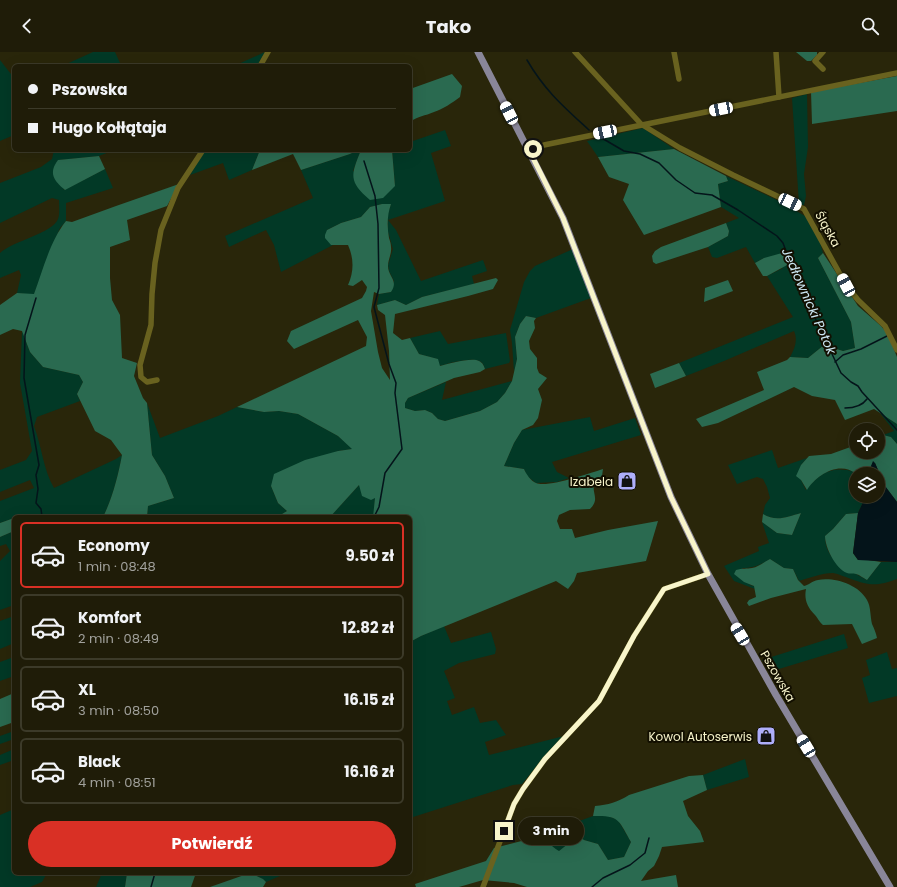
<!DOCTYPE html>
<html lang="pl">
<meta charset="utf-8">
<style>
body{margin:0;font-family:Poppins,sans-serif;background:#2c2916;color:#f1f3f6;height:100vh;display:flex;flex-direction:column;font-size:15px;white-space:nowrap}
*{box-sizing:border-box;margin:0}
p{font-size:13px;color:#a1a19c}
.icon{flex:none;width:22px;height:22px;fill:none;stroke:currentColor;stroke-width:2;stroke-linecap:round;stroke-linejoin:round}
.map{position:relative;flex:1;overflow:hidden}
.drawer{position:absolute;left:12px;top:463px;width:400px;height:360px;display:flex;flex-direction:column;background:#1f1c08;border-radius:6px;box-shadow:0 4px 16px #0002,0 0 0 1px #3c3a29}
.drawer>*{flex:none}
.hud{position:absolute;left:12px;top:12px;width:400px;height:88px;border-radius:6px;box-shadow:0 4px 16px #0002,0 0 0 1px #3c3a29;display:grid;align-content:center;height:88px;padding:0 16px;background:#1f1c08}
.controls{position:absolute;left:849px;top:371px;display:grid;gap:8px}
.controls a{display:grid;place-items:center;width:36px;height:36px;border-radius:50%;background:#1f1c08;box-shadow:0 4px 16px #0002,0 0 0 1px #3c3a29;font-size:20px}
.end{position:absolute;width:18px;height:18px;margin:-9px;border:5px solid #f8f5cb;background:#111;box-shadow:0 0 0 2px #111}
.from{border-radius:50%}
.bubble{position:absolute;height:28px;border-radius:14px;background:#1f1c08;box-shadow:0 4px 16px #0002,0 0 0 1px #3c3a29;font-size:13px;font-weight:700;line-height:28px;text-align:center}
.car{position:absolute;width:12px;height:24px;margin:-12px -6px;border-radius:5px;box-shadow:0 0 3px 1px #0007;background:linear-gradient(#fff 24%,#345 0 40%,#fff 0 76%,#345 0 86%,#fff 0)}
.hud b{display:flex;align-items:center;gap:14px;height:38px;font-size:15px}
.hud b+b{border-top:1px solid #3c3a29}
.hud i{width:10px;height:10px;background:#f1f3f6}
ul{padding:7px 0 0;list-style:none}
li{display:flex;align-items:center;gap:12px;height:66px;margin:0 8px 6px;padding:0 8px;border:2px solid #3c3a29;border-radius:6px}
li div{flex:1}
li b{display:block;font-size:15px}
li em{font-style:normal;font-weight:700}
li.on{border-color:#d93025}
li>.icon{width:36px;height:36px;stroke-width:1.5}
.cta{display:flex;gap:8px;margin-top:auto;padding:8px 16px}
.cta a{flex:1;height:46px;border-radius:24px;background:#d93025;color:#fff;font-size:16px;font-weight:700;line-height:46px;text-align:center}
header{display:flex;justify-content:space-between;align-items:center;height:52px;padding:0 16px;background:#1f1c08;font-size:18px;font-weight:700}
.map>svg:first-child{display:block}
</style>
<header><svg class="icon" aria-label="back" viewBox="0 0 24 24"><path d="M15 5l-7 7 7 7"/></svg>Tako<svg class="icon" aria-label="search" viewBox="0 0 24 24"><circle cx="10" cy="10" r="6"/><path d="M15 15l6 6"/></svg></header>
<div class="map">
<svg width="897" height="835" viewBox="0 0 897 835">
<rect width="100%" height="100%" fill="#29260a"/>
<g fill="#023926">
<polygon points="93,0 115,0 120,11 113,14 62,14"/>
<polygon points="265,0 257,14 234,14"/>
<polygon points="0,8 14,26 14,83 0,89"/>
<polygon points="807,42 808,95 804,122 806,144 804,153 801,153 799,152 792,46"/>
<polygon points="643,76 674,97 598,105 587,89"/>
<polygon points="445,78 451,94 431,101 445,149 388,168 396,178 421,229 483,208 487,219 472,224 474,232 422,245 406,253 395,248 377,253 379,242 391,240 394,229 389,219 388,213 393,197 388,180 388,161 391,152 382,152 370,155 361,165 341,171 327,178 331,193 333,193 281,220 274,193 266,178 229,195 225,184 313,146 301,118 350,102 358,98 361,98 353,119 395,133 392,98 410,98 410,90"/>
<path d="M54,98h60l-15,6 -40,4 5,30 41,-21 8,19 -47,15v18l-6,7 -8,19 -18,48 -17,-2 4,-18 -2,-5 -19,8v-25c13,-12 53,-20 58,-34 2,-5 1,-13 1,-19l-7,-2 -52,25v-40l41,-16 11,-8z"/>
<polygon points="205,98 260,98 252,118 229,128 223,111 190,123"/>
<path d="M726,124l53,25 26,15 15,26 3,11 -5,5 33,64 4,26 -12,3 -19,-6 -16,13 -18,-1c5,-9 8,-17 4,-26l-70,30 -38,15 -7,-13 114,-46 -26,-41 16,-8 -19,-10 -9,5 -9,-16 -29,11 -5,-1 -4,-10 20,-11 1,-5 -3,-8 13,-5 -18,-11 -3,-23 10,-3z"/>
<polygon points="573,197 591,246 536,266 526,264 520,272 515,285 517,307 514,320 512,291 510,278 524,230 530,219 535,214"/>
<path d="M22,279l8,21 13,15 36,8 4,7 -6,12 3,7 -43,16 -3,9c8,21 9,43 20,62l62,-29 6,-4c-4,21 -9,41 -18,60l1,2h-84l-1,-1 -20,7v-22l34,-13 -4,-8 -30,12v-22l26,-10 6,-9 -12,-68z"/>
<path d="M440,279l8,13 58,-11 4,28 -1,2 -24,6c-1,-3 -2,-7 -6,-8 -8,-4 -30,2 -40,5l-2,-7 -18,-5 -9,-16z"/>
<polygon points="512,329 505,341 497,350 480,359 445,369 438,367 432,361 425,358 415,359 405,356 405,351 408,346 446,330 442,348"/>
<polygon points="147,351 160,386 218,364 237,355 264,360 279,359 298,362 338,384 353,397 338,399 271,434 278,451 287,459 277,465 147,465 148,454 174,446 165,424 152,403"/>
<polygon points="880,361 897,372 897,392 891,385 883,383 894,379"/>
<polygon points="590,365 594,379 635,366 641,383 552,410 557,420 569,426 557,430 536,431 527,424 524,417 504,414 514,391 522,378"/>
<path d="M772,398l6,18 29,-10 -6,7v15l5,10c13,-17 27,-25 49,-18l1,2v22h10l-8,17 -12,1 -13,15 -8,7c0,26 23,33 42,44l14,-18h16v17c-19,7 -27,7 -46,0 -6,-2 -12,-5 -18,-6 -11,0 -24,5 -34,8l-6,-12 -9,-1 -14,-9c-10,6 -17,9 -28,9l8,17 4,1 1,3 -21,-8 -10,-15 35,-15 -1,-4 11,-4 -7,-21 15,11 15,2 9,-22c-14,4 -25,9 -38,1l2,-9 5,-7 -3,-11 -4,-8 -6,-2 -20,7 -9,-19z"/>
<polygon points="360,432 375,446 374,465 330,465"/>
<polygon points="14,479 14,553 0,558 0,509 10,499 6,492 0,494 0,485"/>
<polygon points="14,564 14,591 0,597 0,569"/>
<polygon points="444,574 451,591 491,580 496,597 495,602 459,611 444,619 455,646 447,649 452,663 474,655 480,671 496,668 506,683 485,690 489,703 564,684 545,704 522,732 513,733 410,766 410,590 421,584"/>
<polygon points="844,582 848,596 769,620 762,608"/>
<polygon points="887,600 892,617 897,616 897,644 869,651 862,626 870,623 866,608"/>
<polygon points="14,605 14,624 0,629 0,610"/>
<polygon points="14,679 14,687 0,692 0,684"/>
<polygon points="14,697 14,708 0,713 0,703"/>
<polygon points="745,707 749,725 707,738 703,723"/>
<polygon points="14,757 14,821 47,821 42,830 30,835 0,835 0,763"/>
<polygon points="606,763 618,768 631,790 624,805 608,808 598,792 584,788 578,785 558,800 540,785 533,786 593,764"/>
<polygon points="102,821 127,821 125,835 96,835"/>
<polygon points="251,821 287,821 266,830 263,827"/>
</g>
<g fill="#2a6a50">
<polygon points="796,0 817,0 817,3 811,9 807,9"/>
<path d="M452,22l10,12 -2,11c-8,6 -17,12 -26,15 -9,4 -16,4 -24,10v-33z"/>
<polygon points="897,24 897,59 812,72 811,40"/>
<polygon points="674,97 726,124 728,129 718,132 721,155 644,183 623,148 629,132 609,125 598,105"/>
<polygon points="260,98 358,98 350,102 301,118 293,102 252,118"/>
<path d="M361,98h31l3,36 -12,12 -13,2c-22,-19 -19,-25 -9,-50z"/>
<path d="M99,104l6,13 -40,21c-11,-9 -17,-17 -7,-30z"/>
<path d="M179,132l-12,22 -40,14 3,20 -20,7v31l2,22 8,15 2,43 15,5 -3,13 9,22 4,5 5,52 13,21 9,22 -26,8 -1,11h-42l-1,-2c9,-19 14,-39 18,-60l-11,-15 -16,-9 -18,-37 6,-12 -4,-7 -36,-8 -13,-15 -8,-21 -9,-2 -13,6v-30l17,-12 17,1c9,-24 16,-53 32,-73l6,1 44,-16z"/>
<path d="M382,152h9c-4,11 -4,23 -2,34 1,3 2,6 2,9 1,6 -3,13 -3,19 0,11 11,14 3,26l-12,2 -5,-2 -3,19 7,41 4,16 8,12 -1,-29 -4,-36 -7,-5 -1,-5 18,-5 11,5 16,-8 74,-19 2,2 -5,9 -25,7 -73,18 -2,19 9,7 8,-2 9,16 19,5 2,7c8,-2 32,-9 39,-5 4,2 5,5 6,8l-5,3 -26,6 -46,20 -3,5v5l10,3 10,-1 7,3 6,6 7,2 35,-10 17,-9 8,-9 7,-12 5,-22 -2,-22 5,-13 6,-8 10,2 -2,3 1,7 -6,13 1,8 7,9v10l2,5 8,5 -9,11 4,11 -4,18 -5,7 -11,5 -8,13 -10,23 20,3c2,5 7,12 12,14 12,5 54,-10 67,-14l-1,7 -7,4c-5,13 6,18 -5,29l-20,1 -11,5 -2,6 3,8h12l3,9 33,-8 50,-9 -12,40 -69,12 -3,8 -6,8 -12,-8 -135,55 -11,6v-125h-37l2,-19 -4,2 -9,-4 -3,-11 -29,32h-53l10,-6 -9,-8 -7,-17 3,-12 31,-14 33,-9 14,-2 -14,-13 -40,-22 -19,-3 -15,1 -27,-5 129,-61 1,-9 -9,-17 -64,29 -7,-8 4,-10 71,-33 4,-7 1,-4 -5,-7 -9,6 -5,-1c6,-13 6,-27 0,-40h-17l-6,-7v-3l2,-5 14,-7 20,-6 9,-10z"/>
<polygon points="726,171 729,179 728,184 708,195 656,212 653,210 652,204 655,199 661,195"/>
<polygon points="782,201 789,212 767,224 763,224 755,211 764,206"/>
<polygon points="823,201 858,254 881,274 887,281 893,295 897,305 897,372 874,357 845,368 835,348 812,344 794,335 718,371 702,375 696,367 764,338 757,320 787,308 790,305 808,306 824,293 843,299 855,296 851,270 818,206"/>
<polygon points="728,228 733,239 704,250 705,236"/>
<polygon points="679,311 686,324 655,336 650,322"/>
<path d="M883,383l8,2 6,7v58l-12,-16 -10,-23 -4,3 -1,8h-14c-16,-14 -40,1 -49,16l-6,-10 -5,-4 5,-11 8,-9 22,-2 25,-9v7h22v-15z"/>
<path d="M801,461l-9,22 -15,-2 -15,-11 1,-8c13,8 24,3 38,-1z"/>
<path d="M858,461l-5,40 5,7h10l13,2 -14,18c-4,-2 -7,-5 -11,-6 -3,-1 -7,0 -9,-1 -12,-5 -22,-26 -22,-37l8,-7 13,-15z"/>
<polygon points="14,466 14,479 0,485 0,471"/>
<path d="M770,507l14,9 9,1 5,11 6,6c5,-1 8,-5 14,-6 16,-3 40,4 49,20 4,7 3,16 5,24 2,4 4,9 5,14l-15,6 -10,-20 -29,1c-4,-3 -5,-7 -8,-10 -8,-8 -11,-16 -9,-26l-35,9 -22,8 -2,-3 2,-3 7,-3 -2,-11 -10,-4 -10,-8 2,-4c6,-2 11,-1 16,-2 7,-1 12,-6 18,-9z"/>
<polygon points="14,641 14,670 0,675 0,647"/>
<path d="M703,723l4,15 -24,11 5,15 12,15 4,11 -42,5 -3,9 -5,10 -6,5 -7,10 35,-6 2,12h-151l-13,-4 -31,-3 -24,7h-43l-1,-3 71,-23 8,-13 39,-10c12,-2 16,7 26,13l19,-15 6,4 14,4 10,16 16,-3 7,-15c-12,-21 -11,-27 -38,-26l2,-10c13,-1 23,-4 34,-11l60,-19z"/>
<polygon points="127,821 196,821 191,835 125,835"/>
<polygon points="250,821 263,827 266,830 263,835 210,835"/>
</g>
<polygon fill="#04141a" points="873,409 875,411 885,434 897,450 897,510 858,508 853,501 858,461 866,444 878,444 878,422 870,422 871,414"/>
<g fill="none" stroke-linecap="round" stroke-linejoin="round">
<g stroke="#04141a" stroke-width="1.5">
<path d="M527,8c18,31 37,47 62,70"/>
<polyline points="600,85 624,99 640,102 659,111 676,128 695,141 712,143 738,158 777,184 783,191 797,228 841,321 851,330 858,334 862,340 897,378"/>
<polyline points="364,109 375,144 378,172 379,236 374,255 389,312 396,331 395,341 402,397 385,421 379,455 374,465"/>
<polyline points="36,246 25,283 24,326 39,413 36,423 38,437 36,451 41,457 42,465"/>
<polyline points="835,310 843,303 861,297 887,284"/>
<path d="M845,356c9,0 17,-2 22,-9"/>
<polyline points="151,835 155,821"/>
<polyline points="592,835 603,826 630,813 645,801 649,786"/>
</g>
<g stroke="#69621f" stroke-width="5.5">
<polyline points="575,0 641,72 680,96 733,123 804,157 846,233 858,248 885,274 897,298"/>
<polyline points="674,0 679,27"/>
<polyline points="776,0 779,45"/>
<polyline points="823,0 815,9 823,17"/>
<polyline points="260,14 268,0"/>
<polyline points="529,98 544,93 897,21"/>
<polyline points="157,328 147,330 141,325 140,313 151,273 152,242 155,211 161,178 178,136 203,98"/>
<polyline points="483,835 514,752 523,737 545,707 599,649 634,584 664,537 708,522"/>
</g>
<polyline stroke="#898699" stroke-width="7" points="478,0 563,166 671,445 708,522 776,643 890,835"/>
</g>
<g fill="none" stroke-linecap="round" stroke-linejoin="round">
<polyline stroke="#f8f5cb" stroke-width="5" points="504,779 514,752 523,737 545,707 599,649 634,584 664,537 708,522 671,445 563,166 529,98 533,97"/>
</g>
<defs>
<symbol id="shop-square" viewBox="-11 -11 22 22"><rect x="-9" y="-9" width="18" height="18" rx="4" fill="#aeaefa" stroke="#120f00"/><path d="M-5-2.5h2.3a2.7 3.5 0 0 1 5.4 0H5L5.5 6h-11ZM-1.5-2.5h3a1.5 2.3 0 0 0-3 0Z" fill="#111"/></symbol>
</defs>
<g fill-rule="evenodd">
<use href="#shop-square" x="616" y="418" width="22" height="22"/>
<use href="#shop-square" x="755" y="673" width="22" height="22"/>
</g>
<g text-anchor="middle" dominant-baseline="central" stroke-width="4" stroke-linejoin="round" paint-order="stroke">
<g font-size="12" fill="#f8f5cb" stroke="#120f00">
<text transform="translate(828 177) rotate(61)">Śląska</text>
<text transform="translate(778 624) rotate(60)">Pszowska</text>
</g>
<g font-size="12" fill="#f8f5cb" stroke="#120f00" text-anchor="end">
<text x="613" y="429">Izabela</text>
<text x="752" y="684">Kowol Autoserwis</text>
</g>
<g font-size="13" font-style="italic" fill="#cce7f2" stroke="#120f00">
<text transform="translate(809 249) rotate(66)">Jedłownicki Potok</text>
</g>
</g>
</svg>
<div class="controls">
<a><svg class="icon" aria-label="locate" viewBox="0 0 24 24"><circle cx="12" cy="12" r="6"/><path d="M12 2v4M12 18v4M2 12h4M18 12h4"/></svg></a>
<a><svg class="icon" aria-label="layers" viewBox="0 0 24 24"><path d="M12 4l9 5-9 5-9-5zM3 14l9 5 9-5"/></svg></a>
</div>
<i class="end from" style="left:533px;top:97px"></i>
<i class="end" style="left:504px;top:779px"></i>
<div class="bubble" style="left:518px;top:765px;width:66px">3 min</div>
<i class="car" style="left:721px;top:57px;rotate:259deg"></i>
<i class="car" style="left:509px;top:61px;rotate:333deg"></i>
<i class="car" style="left:605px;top:80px;rotate:258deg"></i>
<i class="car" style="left:790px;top:150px;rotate:115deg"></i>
<i class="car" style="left:846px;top:233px;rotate:332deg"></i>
<i class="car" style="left:740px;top:582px;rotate:329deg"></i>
<i class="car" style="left:806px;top:694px;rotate:329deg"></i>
<div class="hud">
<b><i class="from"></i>Pszowska</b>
<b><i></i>Hugo Kołłątaja</b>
</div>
<section class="drawer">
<ul>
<li class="on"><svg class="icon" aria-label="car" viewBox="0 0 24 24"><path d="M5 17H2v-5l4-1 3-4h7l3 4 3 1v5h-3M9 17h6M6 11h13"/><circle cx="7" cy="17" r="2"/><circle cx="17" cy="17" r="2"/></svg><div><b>Economy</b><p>1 min · 08:48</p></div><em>9.50 zł</em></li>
<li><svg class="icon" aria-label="car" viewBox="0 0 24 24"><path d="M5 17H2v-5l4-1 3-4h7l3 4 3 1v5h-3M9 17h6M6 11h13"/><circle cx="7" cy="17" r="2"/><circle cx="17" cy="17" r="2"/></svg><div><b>Komfort</b><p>2 min · 08:49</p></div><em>12.82 zł</em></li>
<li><svg class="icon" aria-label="car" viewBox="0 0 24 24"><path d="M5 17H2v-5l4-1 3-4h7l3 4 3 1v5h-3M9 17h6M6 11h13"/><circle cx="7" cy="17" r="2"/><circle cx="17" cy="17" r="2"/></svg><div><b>XL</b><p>3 min · 08:50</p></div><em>16.15 zł</em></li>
<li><svg class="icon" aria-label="car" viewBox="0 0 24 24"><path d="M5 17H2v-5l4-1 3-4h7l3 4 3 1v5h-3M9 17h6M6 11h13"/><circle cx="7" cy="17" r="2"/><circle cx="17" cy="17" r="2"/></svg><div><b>Black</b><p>4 min · 08:51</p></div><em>16.16 zł</em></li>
</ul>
<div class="cta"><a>Potwierdź</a></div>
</section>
</div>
